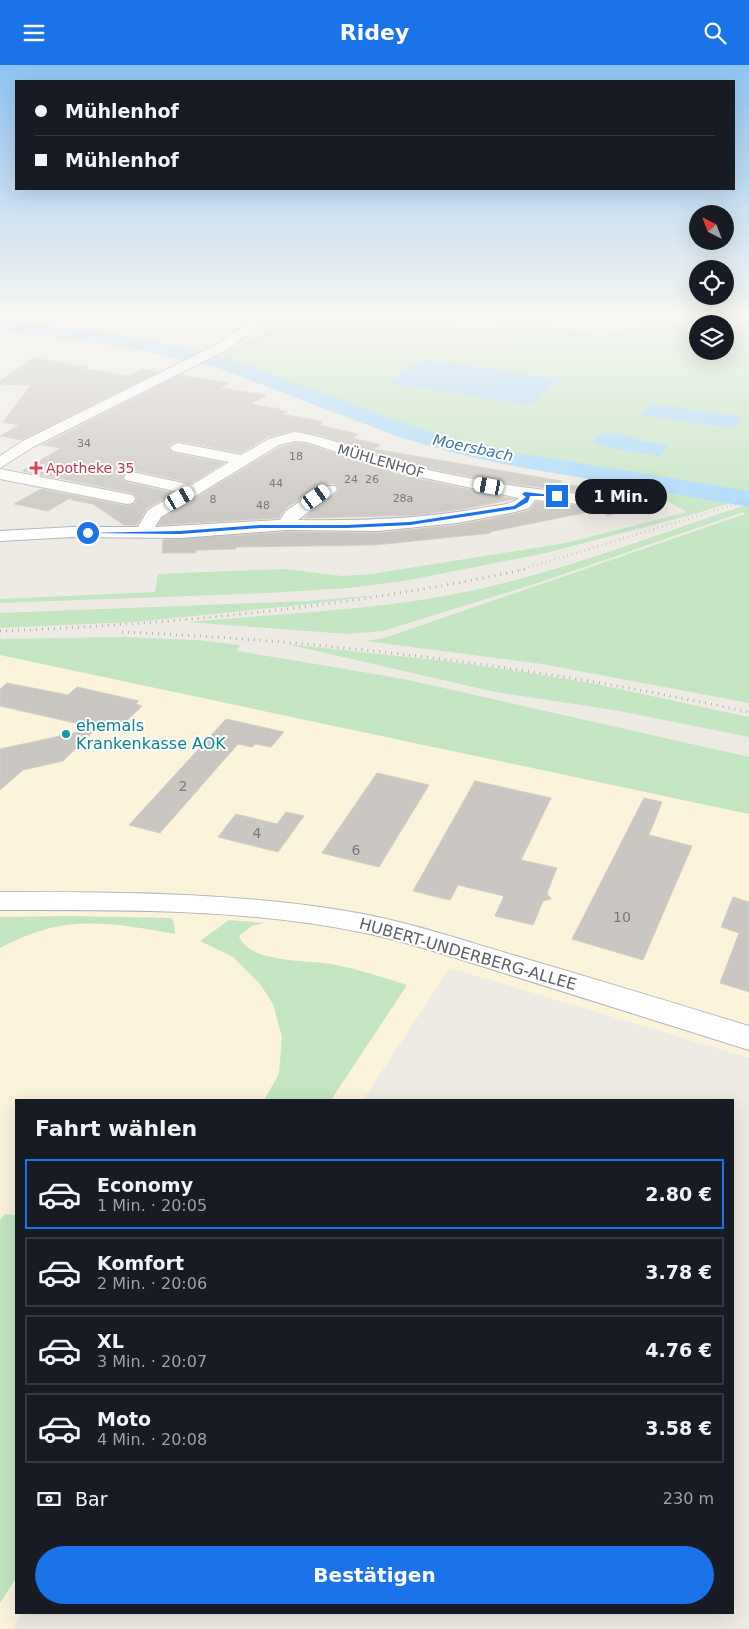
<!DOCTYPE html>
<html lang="de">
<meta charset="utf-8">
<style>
body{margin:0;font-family:"DejaVu Sans",sans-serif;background:#242831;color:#f1f3f6;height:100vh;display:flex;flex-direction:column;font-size:19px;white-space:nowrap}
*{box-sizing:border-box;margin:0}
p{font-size:16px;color:#9ea1a6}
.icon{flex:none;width:28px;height:28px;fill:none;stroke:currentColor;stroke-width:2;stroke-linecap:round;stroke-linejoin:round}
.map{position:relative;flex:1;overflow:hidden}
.drawer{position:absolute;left:15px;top:1034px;width:719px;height:515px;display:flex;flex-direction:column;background:#171b24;border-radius:0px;box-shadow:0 5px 20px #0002}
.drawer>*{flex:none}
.top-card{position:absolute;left:15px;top:15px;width:720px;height:110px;border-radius:0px;box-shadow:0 5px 20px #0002;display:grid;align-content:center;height:110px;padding:0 20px;background:#171b24}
.needle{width:32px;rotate:318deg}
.fabs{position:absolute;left:689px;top:140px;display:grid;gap:10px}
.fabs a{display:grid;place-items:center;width:45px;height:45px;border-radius:50%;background:#171b24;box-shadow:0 5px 20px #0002;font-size:25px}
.end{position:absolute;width:22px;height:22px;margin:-11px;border:6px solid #1a73e8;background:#fff;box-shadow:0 0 0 2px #fff}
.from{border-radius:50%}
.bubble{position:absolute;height:35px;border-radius:18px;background:#171b24;box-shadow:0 5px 20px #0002;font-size:16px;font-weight:700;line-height:35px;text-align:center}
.car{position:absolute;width:15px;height:30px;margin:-15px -8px;border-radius:6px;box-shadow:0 0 4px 1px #0007;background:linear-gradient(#fff 24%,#345 0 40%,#fff 0 76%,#345 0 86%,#fff 0)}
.top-card b{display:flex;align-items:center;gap:18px;height:48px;font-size:19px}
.top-card b+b{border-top:1px solid #363941}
.top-card i{width:12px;height:12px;background:#f1f3f6}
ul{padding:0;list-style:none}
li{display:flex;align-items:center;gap:15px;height:70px;margin:0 10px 8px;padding:0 10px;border:2px solid #363941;border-radius:0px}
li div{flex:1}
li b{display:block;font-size:19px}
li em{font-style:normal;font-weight:700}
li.current{border-color:#1a73e8}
li>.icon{width:45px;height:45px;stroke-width:1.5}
h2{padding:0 20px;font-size:22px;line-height:60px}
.pay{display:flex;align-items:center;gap:12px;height:55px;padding:0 20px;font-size:19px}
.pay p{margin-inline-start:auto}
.button{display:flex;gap:10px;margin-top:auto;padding:10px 20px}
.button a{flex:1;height:58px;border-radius:30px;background:#1a73e8;color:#fff;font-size:20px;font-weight:700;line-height:58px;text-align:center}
header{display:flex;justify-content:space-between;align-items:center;height:65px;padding:0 20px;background:#1a73e8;color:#fff;font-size:22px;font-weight:700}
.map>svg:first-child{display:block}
</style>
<header><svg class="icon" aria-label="menu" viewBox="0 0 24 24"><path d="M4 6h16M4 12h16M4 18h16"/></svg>Ridey<svg class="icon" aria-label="search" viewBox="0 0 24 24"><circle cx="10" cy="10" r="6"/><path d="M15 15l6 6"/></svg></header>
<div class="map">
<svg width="749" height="1564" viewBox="0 0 749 1564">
<rect width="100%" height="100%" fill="#eeebe4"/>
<polygon fill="#fcf3db" points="0,590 749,749 749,993 450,903 363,1035 16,1035 16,1548 23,1548 12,1564 0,1564"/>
<g fill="#c3e5c2">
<polygon points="297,250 456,250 456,261 463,263 546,261 601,270 666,256 697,262 698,286 725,286 725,259 749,256 749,430 726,436 730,438 691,450 546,488 404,516 348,523 267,528 0,538 0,534 155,527 158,509 284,504 342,511 371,509 566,478 687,447 656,430 659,428 440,383 366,356 264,316 205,298"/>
<path d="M749,439v199l-207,-39 -177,-23 19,-3 361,-124 -2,-2 -202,70 -158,49 -36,3 -159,-12c95,-9 188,-11 282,-31 95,-20 187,-57 279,-87z"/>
<polygon points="378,530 312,539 133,557 0,563 0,548 307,536"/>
<polygon points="123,572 197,575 240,580 237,586 404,614 749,692 749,749 0,590 0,574"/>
<polygon points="286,579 446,596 531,608 596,619 749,652 749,672 614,645 495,627"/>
<path d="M67,851l104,2 3,5 1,11c-40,-7 -84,-16 -125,-6 -16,4 -35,12 -50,20v-31z"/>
<path d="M229,855l35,3 -12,3 -13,10c11,29 72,23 97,29 24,5 47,12 71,20l-76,115h-67l15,-26 3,-37 -9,-33 -13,-20 -27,-27 -33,-16z"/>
<polygon points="5,1149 16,1150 16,1513 0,1538 0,1155"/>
</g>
<g fill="#a7dafc">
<polygon points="429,295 560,314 530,340 388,318 411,300"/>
<polygon points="652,338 743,352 733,364 641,350"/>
<polygon points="618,368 646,377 670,380 660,391 605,382 594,378 593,375 602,369"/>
</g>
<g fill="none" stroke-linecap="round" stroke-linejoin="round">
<polygon fill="#a7dafc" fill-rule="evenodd" points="0,255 136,272 231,294 415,362 463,376 508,386 749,426 749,442 508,400 458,389 399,372 218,303 136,284 0,265"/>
</g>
<g fill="#cac6c1" stroke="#d3cdc3">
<polygon points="33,293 88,302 85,304 127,311 142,304 158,307 21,375 0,371 19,360 3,357 31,320 0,319 0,316"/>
<polygon points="180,310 229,318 220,323 266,330 251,339 280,344 279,345 287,347 281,349 319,356 323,357 319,360 358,369 353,373 381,380 374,384 562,416 559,418 634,430 620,447 608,451 598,445 489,467 491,468 375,480 236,482 236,484 196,485 196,488 162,488 163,475 286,467 378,468 457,460 515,449 530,445 536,437 590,442 596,441 600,436 596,429 498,417 430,404 393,394 323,371 294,365 268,372 241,388 178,376 172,378 168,383 173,388 224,398 192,418 132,405 125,407 122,413 126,417 174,428 147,443 137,460 124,460 93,439 71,435 72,432 48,446 14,439 41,424 127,441 135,439 137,433 133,428 22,406 61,383 42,380"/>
<polygon points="295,378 307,379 396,409 515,434 463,444 416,450 304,453 339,425 335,419 323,419 285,444 279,453 158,460 162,453 280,382"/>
<polygon points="7,618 68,630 77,622 139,636 136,639 142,641 115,667 0,641 0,624"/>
<polygon points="226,654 284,667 271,682 255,679 252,682 238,679 160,768 129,760"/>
<polygon points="97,663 63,696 23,705 0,725 0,684"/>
<polygon points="377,708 429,720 379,802 322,788"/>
<polygon points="475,716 551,733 521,795 557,803 547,828 551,834 543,836 533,860 495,851 504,831 458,820 450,835 413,826"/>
<polygon points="644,733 662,737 649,770 692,781 643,895 572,874"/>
<polygon points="286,747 304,751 278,787 218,772 236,749 277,759"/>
<polygon points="733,832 749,837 749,927 720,918 739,868 721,862"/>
</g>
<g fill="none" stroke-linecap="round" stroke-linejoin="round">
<defs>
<g id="minor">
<polygon points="267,250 285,250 260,261 226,285 33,382 0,403 0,391 23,376 218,279 252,255"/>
<path d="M294,367c39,5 74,24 113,33 60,15 121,24 183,30l6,1 2,4 -2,4 -6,1 -55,-5 -6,8 -14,4 -58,11 -79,8 -92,-1 -106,8 -108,-1 -72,4v-10l72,-4h66l10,-17 31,-18 -53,-12 -2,-3 2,-3 6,-2 60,13 37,-23 -56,-11 -3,-3 3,-3 5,-2 63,12 28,-16zM295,376l12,1 89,30 123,26c-7,7 -22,7 -32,9 -63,12 -125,14 -189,13l37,-28 2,-3 -2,-3h-12l-37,25 -6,9 -125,7 6,-10 118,-72z"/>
<polygon points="0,404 127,429 133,430 135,434 133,438 127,439 0,414"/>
<path d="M0,827c115,0 231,0 346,19 57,9 112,28 167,44 79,23 158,47 236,71v24c-86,-27 -172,-54 -258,-81 -42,-13 -83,-27 -126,-36 -120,-25 -243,-23 -365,-23z"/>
</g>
</defs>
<use href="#minor" stroke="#b2b5b9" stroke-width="2"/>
<use href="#minor" fill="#fff" fill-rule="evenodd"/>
<polyline stroke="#b3b4b4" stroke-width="2.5" stroke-dasharray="0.5 4" stroke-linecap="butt" points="520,505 749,435"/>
<g stroke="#b3b4b4" stroke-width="3" stroke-dasharray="1 5" stroke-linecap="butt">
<path d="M0,566c177,-7 352,-24 526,-62"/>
<path d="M122,567c214,9 418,35 627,80"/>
</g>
</g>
<linearGradient id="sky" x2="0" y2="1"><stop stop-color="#8ec3f0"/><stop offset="0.53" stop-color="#f7f6f3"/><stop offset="1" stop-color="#f7f6f3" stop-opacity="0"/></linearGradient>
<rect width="749" height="469" fill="url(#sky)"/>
<polygon fill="#1a73e8" points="525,427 559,431 530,431 528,437 515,444 410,460 347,463 260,463 180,469 85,468 180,466 260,460 347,460 410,457 514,441 526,432 522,429"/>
<path fill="#e0444e" stroke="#fff" stroke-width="2" d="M33.5 395.5h5v5h5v5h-5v5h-5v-5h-5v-5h5z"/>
<circle fill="#0f9aa8" stroke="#fff" stroke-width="2" cx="66" cy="669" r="5"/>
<g text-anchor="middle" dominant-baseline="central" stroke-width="4" stroke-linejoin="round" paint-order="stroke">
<g font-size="11" fill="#787a7b">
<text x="84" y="378">34</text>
<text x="296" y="391">18</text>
<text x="351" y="414">24</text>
<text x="372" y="414">26</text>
<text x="276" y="418">44</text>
<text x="403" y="433">28a</text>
<text x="213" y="434">8</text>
<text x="263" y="440">48</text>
</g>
<g font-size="14" fill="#5c6064" stroke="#fff">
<text transform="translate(381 396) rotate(16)">MÜHLENHOF</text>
</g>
<g font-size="14" fill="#be3a42" stroke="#fff" text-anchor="start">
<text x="46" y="403">Apotheke 35</text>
</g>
<g font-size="14" fill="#787a7b">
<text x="183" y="721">2</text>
<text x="257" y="768">4</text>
<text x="356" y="785">6</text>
<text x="622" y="852">10</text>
</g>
<g font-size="15" font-style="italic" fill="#4176a5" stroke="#fff">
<text transform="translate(473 383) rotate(12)">Moersbach</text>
</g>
<g font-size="16" fill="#0d838f" stroke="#fff" text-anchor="start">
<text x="76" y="660">ehemals<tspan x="76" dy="18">Krankenkasse AOK</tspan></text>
</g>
<g font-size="16" fill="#5c6064" stroke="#fff">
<text transform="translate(468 889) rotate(16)">HUBERT-UNDERBERG-ALLEE</text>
</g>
</g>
</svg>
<div class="fabs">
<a><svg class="needle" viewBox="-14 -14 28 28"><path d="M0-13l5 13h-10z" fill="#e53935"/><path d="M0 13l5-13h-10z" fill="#9ea1a6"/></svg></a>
<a><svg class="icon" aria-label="locate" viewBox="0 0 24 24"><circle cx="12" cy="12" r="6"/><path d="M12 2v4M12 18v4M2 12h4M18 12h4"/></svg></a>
<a><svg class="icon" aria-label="layers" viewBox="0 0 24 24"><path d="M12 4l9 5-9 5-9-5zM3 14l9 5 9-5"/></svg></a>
</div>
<i class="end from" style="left:88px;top:468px"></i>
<i class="end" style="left:557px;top:431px"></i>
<div class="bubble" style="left:575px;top:414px;width:92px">1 Min.</div>
<i class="car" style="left:489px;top:421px;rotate:280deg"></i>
<i class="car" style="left:316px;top:432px;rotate:55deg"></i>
<i class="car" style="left:180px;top:433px;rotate:60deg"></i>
<div class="top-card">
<b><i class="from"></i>Mühlenhof</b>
<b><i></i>Mühlenhof</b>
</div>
<section class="drawer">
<h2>Fahrt wählen</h2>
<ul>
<li class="current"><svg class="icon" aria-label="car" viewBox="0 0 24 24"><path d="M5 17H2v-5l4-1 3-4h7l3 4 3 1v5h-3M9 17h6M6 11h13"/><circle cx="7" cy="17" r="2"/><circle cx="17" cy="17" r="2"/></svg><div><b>Economy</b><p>1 Min. · 20:05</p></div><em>2.80 €</em></li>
<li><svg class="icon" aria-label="car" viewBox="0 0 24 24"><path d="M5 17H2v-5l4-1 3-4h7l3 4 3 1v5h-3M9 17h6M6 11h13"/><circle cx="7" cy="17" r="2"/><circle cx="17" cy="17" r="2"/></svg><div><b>Komfort</b><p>2 Min. · 20:06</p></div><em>3.78 €</em></li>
<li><svg class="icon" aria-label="car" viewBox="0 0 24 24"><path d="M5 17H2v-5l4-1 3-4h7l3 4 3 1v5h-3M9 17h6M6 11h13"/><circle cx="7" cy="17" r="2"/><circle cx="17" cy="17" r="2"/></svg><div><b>XL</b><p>3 Min. · 20:07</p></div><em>4.76 €</em></li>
<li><svg class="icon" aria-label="car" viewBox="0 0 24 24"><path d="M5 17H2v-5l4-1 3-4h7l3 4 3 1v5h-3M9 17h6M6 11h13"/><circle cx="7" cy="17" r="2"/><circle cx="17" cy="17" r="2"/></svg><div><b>Moto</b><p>4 Min. · 20:08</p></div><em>3.58 €</em></li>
</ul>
<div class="pay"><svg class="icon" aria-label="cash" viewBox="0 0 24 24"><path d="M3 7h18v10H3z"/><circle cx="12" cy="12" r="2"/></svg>Bar<p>230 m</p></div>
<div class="button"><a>Bestätigen</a></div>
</section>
</div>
